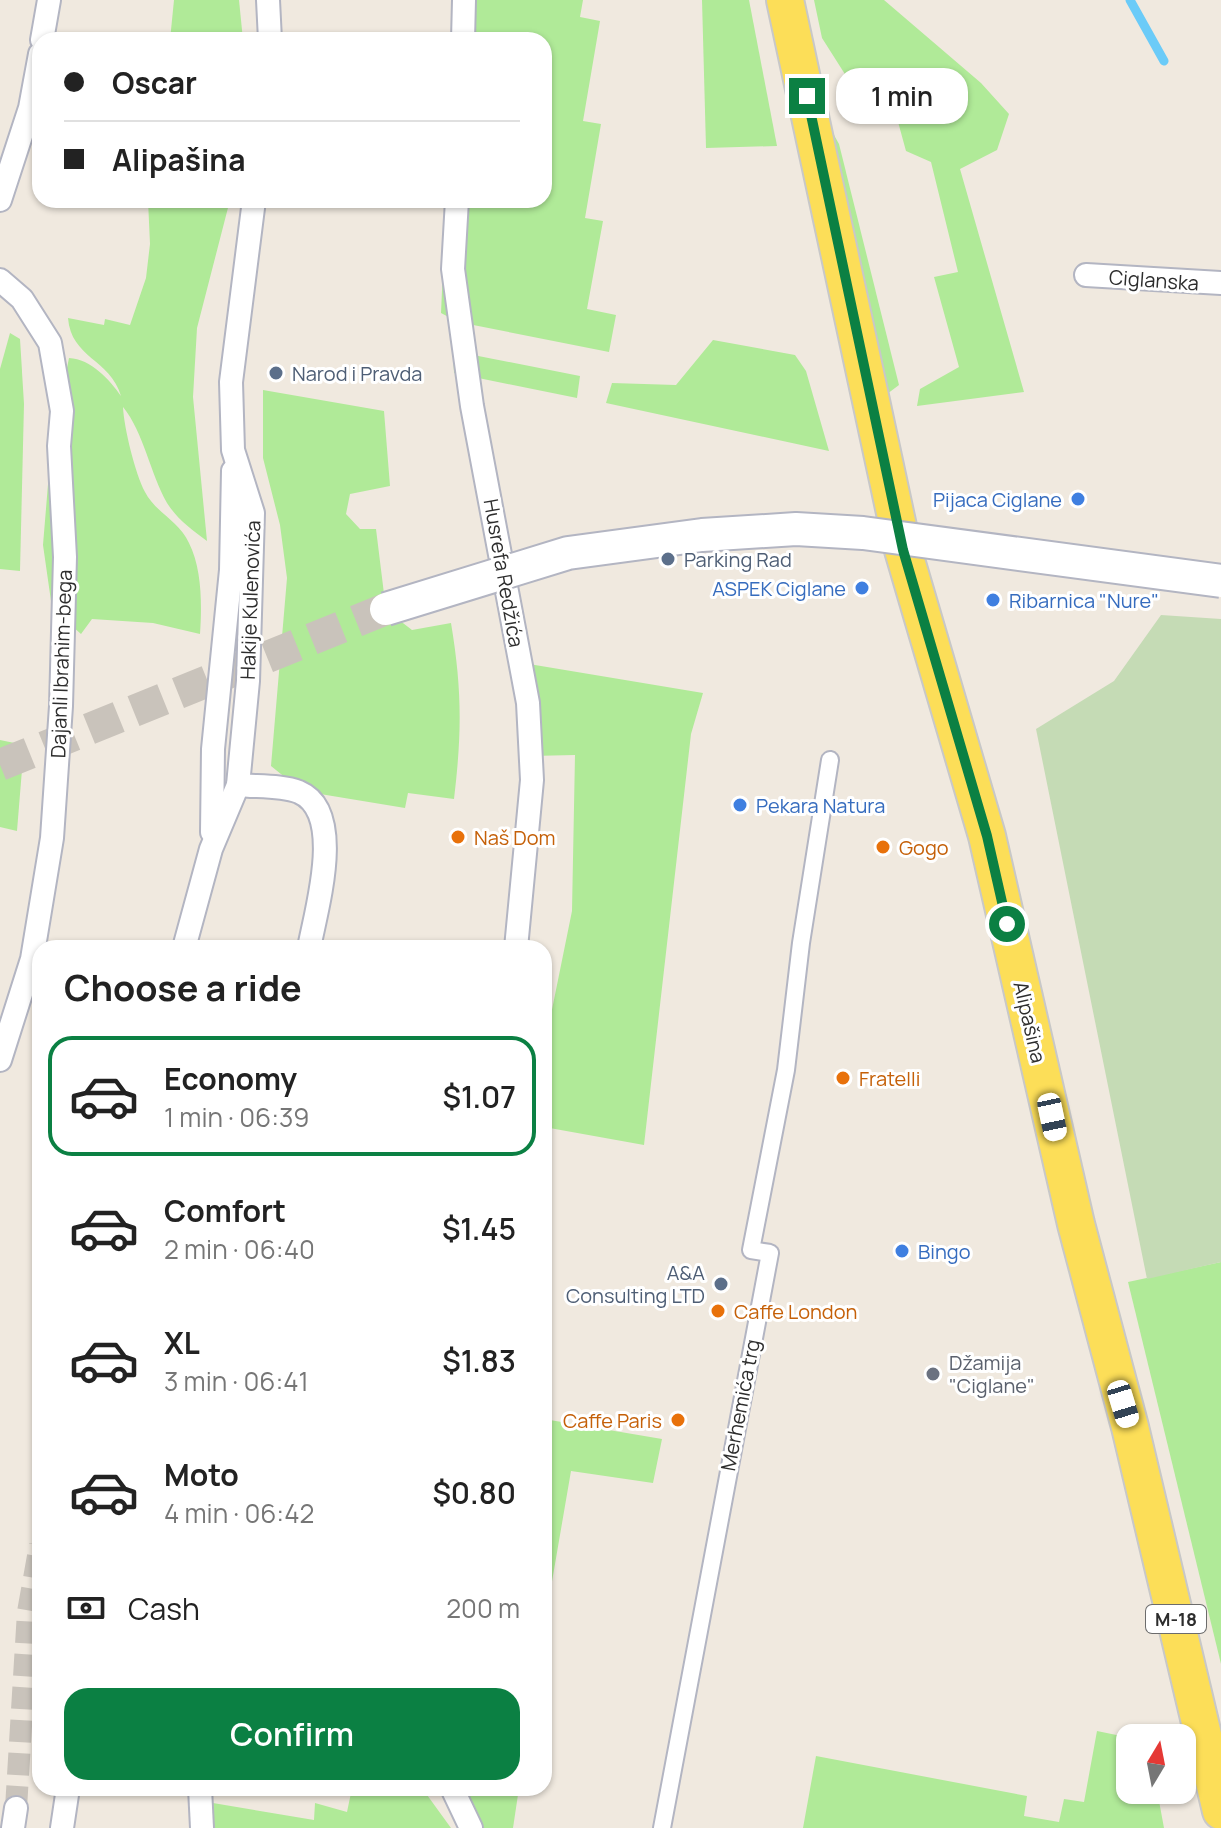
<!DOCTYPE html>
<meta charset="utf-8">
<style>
body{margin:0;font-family:Manrope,sans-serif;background:#f2f2f2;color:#222;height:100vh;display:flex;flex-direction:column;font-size:30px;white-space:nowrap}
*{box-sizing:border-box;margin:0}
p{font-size:26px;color:#767676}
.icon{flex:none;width:44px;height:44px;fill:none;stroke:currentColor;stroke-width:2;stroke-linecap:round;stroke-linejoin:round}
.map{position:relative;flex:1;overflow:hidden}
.panel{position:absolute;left:32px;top:940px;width:520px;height:856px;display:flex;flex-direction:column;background:#fff;border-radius:24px;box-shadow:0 2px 6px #0004}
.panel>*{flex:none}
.guide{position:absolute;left:32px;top:32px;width:520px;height:176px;border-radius:24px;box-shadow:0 2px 6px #0004;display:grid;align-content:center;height:176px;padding:0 32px;background:#fff}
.needle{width:52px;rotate:10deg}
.controls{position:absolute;left:1116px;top:1724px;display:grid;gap:16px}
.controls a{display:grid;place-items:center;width:80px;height:80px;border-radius:16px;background:#fff;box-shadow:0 2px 6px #0004;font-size:40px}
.end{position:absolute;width:36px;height:36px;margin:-18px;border:10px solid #0b8043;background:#fff;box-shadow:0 0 0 4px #fff}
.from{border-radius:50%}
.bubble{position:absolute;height:56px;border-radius:24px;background:#fff;box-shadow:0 2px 6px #0004;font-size:26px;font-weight:600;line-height:56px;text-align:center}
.car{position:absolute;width:24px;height:48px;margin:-24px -12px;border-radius:10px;box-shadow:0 0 6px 2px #0007;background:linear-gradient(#fff 24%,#345 0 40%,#fff 0 76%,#345 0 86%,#fff 0)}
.guide b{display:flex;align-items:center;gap:28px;height:76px;font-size:30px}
.guide b+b{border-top:2px solid #e0e0e0}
.guide i{width:20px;height:20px;background:#222}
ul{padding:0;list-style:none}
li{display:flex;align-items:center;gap:24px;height:120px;margin:0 16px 12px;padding:0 16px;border:4px solid transparent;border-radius:24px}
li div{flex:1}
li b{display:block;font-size:30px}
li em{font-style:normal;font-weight:600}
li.selected{border-color:#0b8043}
li>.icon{width:72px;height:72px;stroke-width:1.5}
h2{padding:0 32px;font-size:36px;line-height:96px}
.pay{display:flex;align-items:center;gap:20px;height:88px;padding:0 32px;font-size:30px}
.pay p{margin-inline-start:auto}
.primary-button{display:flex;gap:16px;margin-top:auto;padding:16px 32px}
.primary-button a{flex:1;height:92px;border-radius:24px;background:#0b8043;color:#fff;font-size:32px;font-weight:600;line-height:92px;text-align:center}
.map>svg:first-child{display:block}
</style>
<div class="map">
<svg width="1221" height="1828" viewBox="0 0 1221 1828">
<rect width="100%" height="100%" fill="#f0e9df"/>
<g fill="#b0ea98">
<polygon points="174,0 239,0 243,40 170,40"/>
<polygon points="456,0 583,0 580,17 600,21 583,121 601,124 585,218 603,221 587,309 616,315 609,352 458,322 441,313 446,200 544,200 544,40 454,40"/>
<polygon points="702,0 749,0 777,146 706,148"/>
<polygon points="814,0 884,0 981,83 1009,114 997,150 960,169 1024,392 917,406 920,389 959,367 934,277 958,272 931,162 906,151 889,89 855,90 822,38"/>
<polygon points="815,101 839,144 899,385 887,394"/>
<path d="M148,200h82l-33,128 -4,69 14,144c-15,-11 -30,-22 -40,-38 -17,-30 -23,-70 -44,-96 1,21 12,66 22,85 10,20 34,29 44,51 13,26 13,62 11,91l-47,-11 -61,-4 -11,15 -29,-26 -9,-63 8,-97 18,-90c22,1 41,22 52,38 -11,-37 -50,-38 -53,-78l36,7 1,-6 25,6 16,-47 4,-34z"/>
<polygon points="10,333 20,339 24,404 20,571 0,569 0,369"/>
<polygon points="713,340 795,355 806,371 829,451 606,403 612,383 676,385"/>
<polygon points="453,351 580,376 577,398 454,373"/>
<path d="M263,390l121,21 6,75 -40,8 -4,20 14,15h16l10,81 26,20 39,-7c11,66 11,109 3,176l-46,-6 -3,15 -103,-17 -31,-25 16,-188 -7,-53 -17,-67z"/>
<polygon points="517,662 703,693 691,734 644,1145 544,1127 544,1049 572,911 575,755 531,756"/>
<polygon points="0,740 24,745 17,831 0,827"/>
<polygon points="1221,1262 1221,1664 1128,1282"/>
<polygon points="544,1419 662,1439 653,1483 571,1471 544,1628"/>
<polygon points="1097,1731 1131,1738 1130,1790 1157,1790 1164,1828 803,1828 816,1756 1027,1796 1024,1816 1059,1822 1064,1799 1084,1802"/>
<polygon points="352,1788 422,1788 451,1828 210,1828 207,1802 314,1820 315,1803 347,1812"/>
<polygon points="452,1788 519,1788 513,1828 472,1828"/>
</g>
<polygon fill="#c5dbb5" points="1161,615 1221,619 1221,1262 1147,1279 1036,729 1114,681"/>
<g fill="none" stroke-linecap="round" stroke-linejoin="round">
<polyline stroke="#6bcbf8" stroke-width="9" points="1130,0 1164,61"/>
<polyline stroke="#c9c3bb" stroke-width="22" stroke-dasharray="22 11" stroke-linecap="butt" points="16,1808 28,1612 40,1545"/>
<polyline stroke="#c9c3bb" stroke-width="32" stroke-dasharray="32 16" stroke-linecap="butt" points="0,765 386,609"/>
<defs>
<polyline id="pedestrian" points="662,1828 770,1253 751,1250 786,1070 801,943 830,760"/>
<g id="minor">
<polyline points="268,0 270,40"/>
<polyline points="42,40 49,0"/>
<polyline points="463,40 464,0"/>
<polyline points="0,200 30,108 40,54"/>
<polyline points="457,200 453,269 472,406 528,703 532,780 516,948"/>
<polyline points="1086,275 1221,283"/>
<polyline points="0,280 22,299 50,343 62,411 59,446 65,557 61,706 52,838 32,959 0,1060"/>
<path d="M238,785c19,2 43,0 61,7 47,20 17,118 10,156"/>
<polyline points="212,832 213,749 231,570 233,471"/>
<polyline points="184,948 211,849 238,785 248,681 253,513 233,450 231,382 254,200"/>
<polyline points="200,1788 202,1828"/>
<polyline points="452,1788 471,1828"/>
<polyline points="13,1828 16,1808"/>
<polyline points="62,1828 68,1788"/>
</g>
<polyline id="primary" points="785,0 903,550 987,836 1076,1224 1130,1427 1221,1811"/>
</defs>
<use href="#pedestrian" stroke="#b3b5c2" stroke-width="20"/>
<use href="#minor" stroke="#b3b5c2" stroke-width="26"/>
<use href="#primary" stroke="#c8c8c8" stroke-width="40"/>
<use href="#pedestrian" stroke="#fff" stroke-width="16"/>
<use href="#minor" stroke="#fff" stroke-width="22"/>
<use href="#primary" stroke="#fcde58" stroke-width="36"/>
<defs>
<polyline id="secondary-bridge" points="386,609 568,553 702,535 796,529 863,533 1221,581"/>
</defs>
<use href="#secondary-bridge" stroke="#b3b5c2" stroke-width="36" stroke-linecap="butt"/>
<use href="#secondary-bridge" stroke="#fff" stroke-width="32"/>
</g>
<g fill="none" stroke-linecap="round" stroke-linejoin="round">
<polyline stroke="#0b8043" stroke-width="10" points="807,96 903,550 987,836 1007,924"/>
</g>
<g fill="#5c6f8a" stroke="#fff" stroke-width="3">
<circle cx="276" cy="373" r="8"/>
<circle cx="668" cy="559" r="8"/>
<circle cx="721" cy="1284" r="8"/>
</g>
<g fill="#3f7fe0" stroke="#fff" stroke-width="3">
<circle cx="1078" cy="499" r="8"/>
<circle cx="862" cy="588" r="8"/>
<circle cx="993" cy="600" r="8"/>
<circle cx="740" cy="805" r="8"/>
<circle cx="902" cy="1251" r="8"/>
</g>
<g fill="#e8710a" stroke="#fff" stroke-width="3">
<circle cx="458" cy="837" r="8"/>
<circle cx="883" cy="847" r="8"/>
<circle cx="843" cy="1078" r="8"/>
<circle cx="718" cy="1311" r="8"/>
<circle cx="678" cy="1420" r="8"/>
</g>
<circle fill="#6b7280" stroke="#fff" stroke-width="3" cx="933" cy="1374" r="8"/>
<g text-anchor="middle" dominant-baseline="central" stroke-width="6" stroke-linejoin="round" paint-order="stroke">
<rect fill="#fff" stroke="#6c6c6c" stroke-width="2" x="1146" y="1605" width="60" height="28" rx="6"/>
<g font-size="18" font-weight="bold" fill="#2d2d2d">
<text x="1176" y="1619">M-18</text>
</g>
<g font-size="20" fill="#2d2d2d" stroke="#fff">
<text transform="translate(1154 280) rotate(4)">Ciglanska</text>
<text transform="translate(504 573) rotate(80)">Husrefa Redžića</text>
<text transform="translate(250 600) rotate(-88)">Hakije Kulenovića</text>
<text transform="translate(61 664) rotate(-88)">Dajanli Ibrahim-bega</text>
<text transform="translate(1030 1022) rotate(77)">Alipašina</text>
<text transform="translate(740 1405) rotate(-79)">Merhemića trg</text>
</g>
<g font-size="20" fill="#4e5e75" stroke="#fff" text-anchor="start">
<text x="292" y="373">Narod i Pravda</text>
<text x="684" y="559">Parking Rad</text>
<text x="705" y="1272" text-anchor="end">A&amp;A<tspan x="705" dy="23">Consulting LTD</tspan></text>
</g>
<g font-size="20" fill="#366cbe" stroke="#fff" text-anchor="start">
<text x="1062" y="499" text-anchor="end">Pijaca Ciglane</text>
<text x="846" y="588" text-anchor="end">ASPEK Ciglane</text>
<text x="1009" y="600">Ribarnica "Nure"</text>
<text x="756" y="805">Pekara Natura</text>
<text x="918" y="1251">Bingo</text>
</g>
<g font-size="20" fill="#c56008" stroke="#fff" text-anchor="start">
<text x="474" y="837">Naš Dom</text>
<text x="899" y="847">Gogo</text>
<text x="859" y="1078">Fratelli</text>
<text x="734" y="1311">Caffe London</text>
<text x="662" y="1420" text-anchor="end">Caffe Paris</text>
</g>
<g font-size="20" fill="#5b616d" stroke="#fff" text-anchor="start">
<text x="949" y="1362">Džamija<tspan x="949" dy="23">"Ciglane"</tspan></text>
</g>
</g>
</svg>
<div class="controls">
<a><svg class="needle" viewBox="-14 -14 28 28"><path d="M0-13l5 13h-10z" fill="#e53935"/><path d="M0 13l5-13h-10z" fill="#767676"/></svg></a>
</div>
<i class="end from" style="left:1007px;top:924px"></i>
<i class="end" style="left:807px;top:96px"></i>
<div class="bubble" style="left:836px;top:68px;width:132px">1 min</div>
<i class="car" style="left:1052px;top:1117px;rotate:168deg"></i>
<i class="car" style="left:1123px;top:1404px;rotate:163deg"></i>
<div class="guide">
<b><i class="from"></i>Oscar</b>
<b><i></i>Alipašina</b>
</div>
<section class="panel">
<h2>Choose a ride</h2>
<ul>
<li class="selected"><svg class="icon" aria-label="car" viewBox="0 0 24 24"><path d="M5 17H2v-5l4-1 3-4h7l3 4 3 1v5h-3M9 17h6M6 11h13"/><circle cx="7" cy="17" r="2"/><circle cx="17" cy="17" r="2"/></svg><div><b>Economy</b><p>1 min · 06:39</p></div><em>$1.07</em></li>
<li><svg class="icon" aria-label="car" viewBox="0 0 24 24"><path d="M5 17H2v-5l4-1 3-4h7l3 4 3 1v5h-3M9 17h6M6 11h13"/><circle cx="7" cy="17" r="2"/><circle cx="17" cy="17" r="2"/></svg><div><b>Comfort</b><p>2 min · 06:40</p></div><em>$1.45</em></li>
<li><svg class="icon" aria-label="car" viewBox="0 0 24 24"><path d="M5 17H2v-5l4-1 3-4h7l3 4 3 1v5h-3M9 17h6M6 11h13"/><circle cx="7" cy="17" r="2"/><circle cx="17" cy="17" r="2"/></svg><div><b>XL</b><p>3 min · 06:41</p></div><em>$1.83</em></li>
<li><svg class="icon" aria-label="car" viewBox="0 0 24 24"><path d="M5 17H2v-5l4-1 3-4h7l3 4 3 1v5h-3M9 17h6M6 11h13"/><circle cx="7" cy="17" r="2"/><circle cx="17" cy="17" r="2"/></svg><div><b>Moto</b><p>4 min · 06:42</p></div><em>$0.80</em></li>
</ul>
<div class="pay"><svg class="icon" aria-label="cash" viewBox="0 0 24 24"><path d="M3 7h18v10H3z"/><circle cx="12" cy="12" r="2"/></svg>Cash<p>200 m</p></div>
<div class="primary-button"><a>Confirm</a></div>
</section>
</div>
